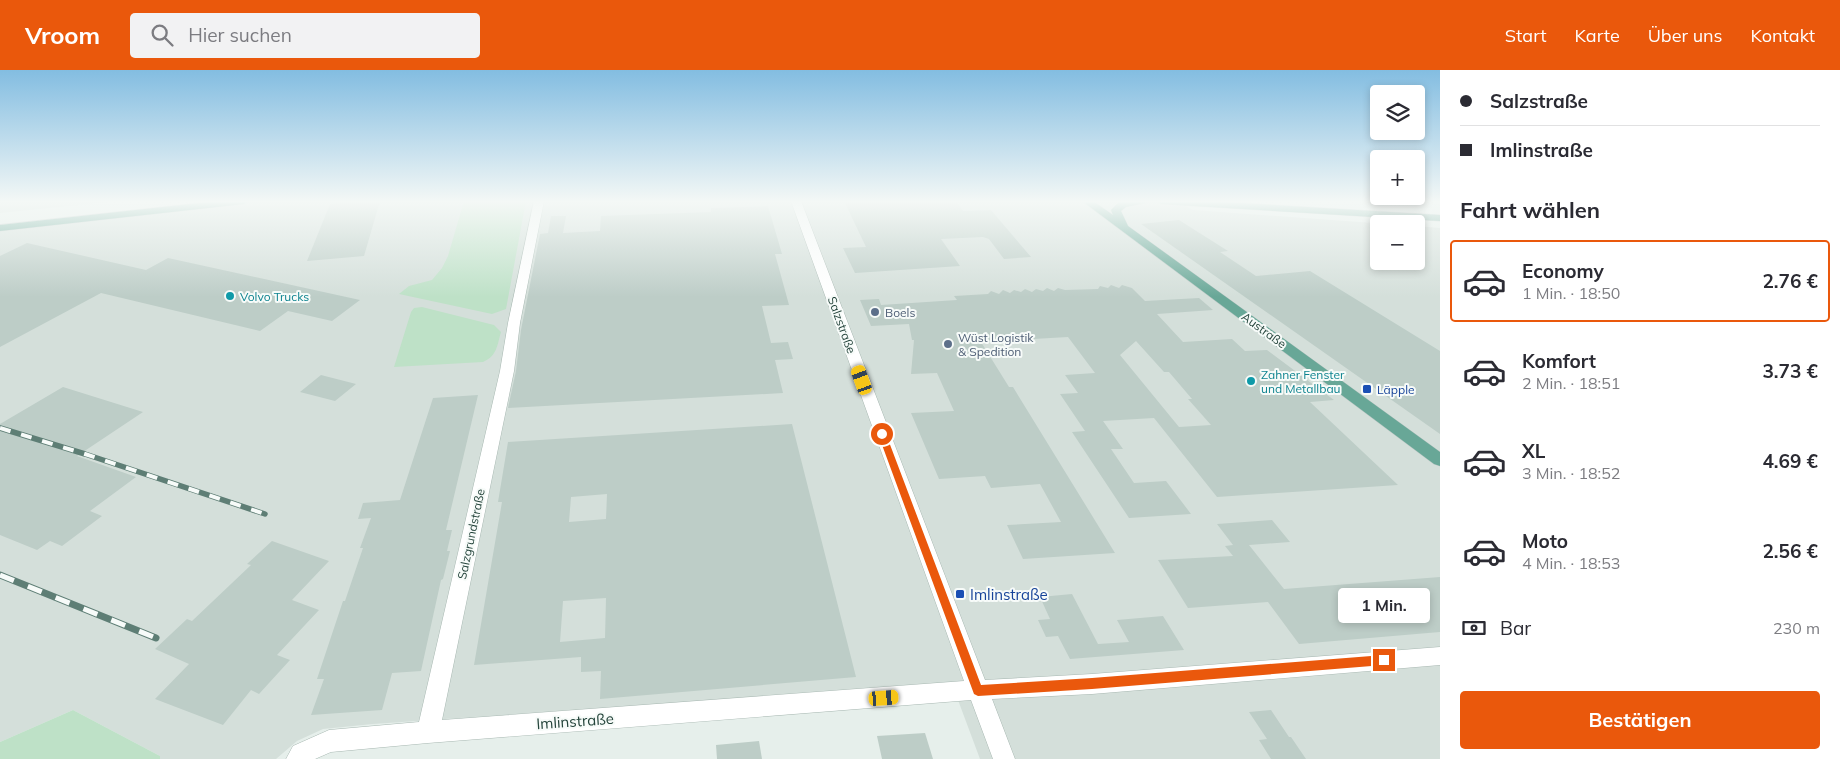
<!DOCTYPE html>
<html lang="de">
<meta charset="utf-8">
<style>
body{margin:0;font-family:Mulish,sans-serif;background:#f2f2f3;color:#2b2b33;height:100vh;display:flex;flex-direction:column;font-size:19px;white-space:nowrap}
*{box-sizing:border-box;margin:0}
p{font-size:16px;color:#7c7c81}
.icon{flex:none;width:28px;height:28px;fill:none;stroke:currentColor;stroke-width:2;stroke-linecap:round;stroke-linejoin:round}
.map{position:relative;flex:1;overflow:hidden}
.side{display:flex;flex-direction:column;background:#fff;width:400px}
.side>*{flex:none}
.hud{display:grid;align-content:center;height:110px;padding:0 20px;background:#fff}
.controls{position:absolute;left:1370px;top:15px;display:grid;gap:10px}
.controls a{display:grid;place-items:center;width:55px;height:55px;border-radius:5px;background:#fff;box-shadow:0 2px 8px #0003;font-size:25px}
.end{position:absolute;width:22px;height:22px;margin:-11px;border:6px solid #ea580c;background:#fff;box-shadow:0 0 0 2px #fff}
.from{border-radius:50%}
.bubble{position:absolute;height:35px;border-radius:5px;background:#fff;box-shadow:0 2px 8px #0003;font-size:16px;font-weight:700;line-height:35px;text-align:center}
.car{position:absolute;width:15px;height:30px;margin:-15px -8px;border-radius:6px;box-shadow:0 0 4px 1px #0007;background:linear-gradient(#f5c518 24%,#345 0 40%,#f5c518 0 76%,#345 0 86%,#f5c518 0)}
.hud b{display:flex;align-items:center;gap:18px;height:48px;font-size:19px}
.hud b+b{border-top:1px solid #e1e1e2}
.hud i{width:12px;height:12px;background:#2b2b33}
ul{padding:0;list-style:none}
li{display:flex;align-items:center;gap:15px;height:82px;margin:0 10px 8px;padding:0 10px;border:2px solid transparent;border-radius:5px}
li div{flex:1}
li b{display:block;font-size:19px}
li em{font-style:normal;font-weight:700}
li.selected{border-color:#ea580c}
li>.icon{width:45px;height:45px;stroke-width:1.5}
h2{padding:0 20px;font-size:22px;line-height:60px}
.pay{display:flex;align-items:center;gap:12px;height:55px;padding:0 20px;font-size:19px}
.pay p{margin-inline-start:auto}
.button{display:flex;gap:10px;margin-top:auto;padding:10px 20px}
.button a{flex:1;height:58px;border-radius:5px;background:#ea580c;color:#fff;font-size:20px;font-weight:700;line-height:58px;text-align:center}
header{display:flex;align-items:center;gap:30px;box-sizing:border-box;height:70px;padding:0 25px;background:#ea580c;color:#fff}
header strong{font-size:24px}
nav{display:flex;gap:28px;margin-inline-start:auto;font-size:18px}
.search{width:350px;height:45px;background:#f2f2f3;display:flex;align-items:center;gap:12px;box-sizing:border-box;padding:0 18px;border-radius:5px;color:#7c7c81;font-size:19px}
main{display:flex;flex:1;min-height:0}
.map>svg:first-child{display:block}
</style>
<header>
<strong>Vroom</strong>
<div class="search"><svg class="icon" aria-label="search" viewBox="0 0 24 24"><circle cx="10" cy="10" r="6"/><path d="M15 15l6 6"/></svg>Hier suchen</div>
<nav><a>Start</a><a>Karte</a><a>Über uns</a><a>Kontakt</a></nav>
</header>
<main>
<div class="map">
<svg width="1440" height="689" viewBox="0 0 1440 689">
<rect width="100%" height="100%" fill="#e6efeb"/>
<g fill="#d4dfda">
<polygon points="0,131 118,131 0,143"/>
<polygon points="216,131 1177,131 1193,140 1387,154 1379,154 1379,191 1416,191 1416,156 1440,158 1440,689 980,689 952,614 373,654 323,659 297,671 276,689 160,689 160,686 73,640 0,672 0,155"/>
</g>
<g fill="#bee1c7">
<polygon points="464,131 526,131 506,239 492,244 399,224 409,216 432,210 442,198 448,186"/>
<path d="M422,237l72,18 7,7c-4,14 -4,24 -18,30l-89,5 17,-55 3,-4z"/>
<polygon points="73,640 160,686 160,689 0,689 0,672"/>
</g>
<g fill="#bdcdc7" fill-rule="evenodd">
<polygon points="380,131 364,186 307,191 330,134"/>
<polygon points="844,131 956,131 963,141 991,140 1031,187 1004,189 989,169 983,167 941,169 960,196 855,203 843,178 866,177"/>
<polygon points="768,136 782,184 775,184 789,235 762,236 771,273 788,272 793,289 775,290 783,323 508,338 516,301 521,260 540,164 548,163 551,146 566,146 563,163 600,161 601,146 711,142 711,138"/>
<polygon points="1179,150 1228,181 1220,182 1256,206 1310,201 1440,281 1440,364 1141,154"/>
<polygon points="27,173 146,200 168,188 360,230 332,251 288,241 260,261 101,223 0,277 0,186"/>
<path d="M1111,215l8,3 3,-3 10,3 13,13 54,-3 14,12 -56,4 26,28 49,-3 13,12 22,-1 67,50 -24,2 88,83 -181,12 -63,-79 -51,3 20,28h-12l23,34 32,-2 25,33 -62,4 -57,-86 13,-1 -25,-37 18,-1 -13,-18 30,-2 -27,-36 -87,5 28,45h4l102,166 -92,6 -16,-34 54,-3 -21,-38 -49,4 -6,-12 -46,3 -28,-66 43,-2 -17,-38 -26,1 3,-34h-2l-3,-16 -38,2 -11,-26 19,-1 2,6 76,-5 -3,-4 34,-2 3,-3 8,3 4,-4 7,3 4,-3 7,2 4,-3 7,3 4,-3 7,2 4,-3 7,3 4,-3 7,2 33,-1 2,-3 8,2zM1136,271l28,31h5l23,27h-4l23,26 -32,2 -59,-72z"/>
<polygon points="321,305 356,314 335,331 300,322"/>
<polygon points="63,317 143,342 77,386 136,407 90,441 102,446 62,476 50,471 37,480 0,465 0,354"/>
<polygon points="478,325 446,460 452,460 447,481 450,481 443,509 441,510 421,601 392,603 382,640 311,645 324,609 317,609 343,531 345,531 363,478 360,478 371,448 358,449 363,433 400,430 433,328"/>
<path d="M792,354l64,253 -256,22 1,-28 -20,1v-15l-107,8 28,-163h-4l10,-60zM607,424l-1,25 -37,3 2,-25zM606,528l-1,40 -45,4 3,-41z"/>
<polygon points="1272,450 1290,472 1249,475 1284,519 1440,507 1440,562 1299,574 1268,532 1188,538 1158,490 1233,486 1225,476 1233,475 1217,454"/>
<polygon points="272,471 329,491 292,530 319,540 277,585 290,590 259,624 251,620 223,655 155,629 189,594 155,579 187,549 192,551 251,495 247,494"/>
<polygon points="1072,524 1098,574 1129,572 1117,550 1163,546 1184,580 1070,589 1058,566 1046,567 1038,550 1050,549 1040,527"/>
<polygon points="1271,640 1289,667 1291,667 1306,689 1271,689 1259,670 1267,669 1249,642"/>
<polygon points="925,663 933,689 882,689 877,666"/>
<polygon points="759,671 762,689 717,689 716,675"/>
</g>
<g fill="none" stroke-linecap="round" stroke-linejoin="round">
<defs>
<polygon id="minor" points="534,131 544,131 520,253 514,301 442,650 964,611 791,131 801,131 985,610 1092,604 1440,577 1440,595 1092,624 992,629 1015,689 993,689 971,630 428,673 331,682 315,689 286,689 293,676 329,660 419,652 500,301 508,253"/>
<g id="major">
<polygon points="217,131 249,131 244,134 0,161 0,155"/>
<polygon points="1082,131 1093,131 1113,145 1111,140 1119,132 1146,131 1145,133 1126,137 1121,141 1128,156 1440,382 1440,396 1434,394"/>
<polygon points="1156,131 1210,131 1440,145 1440,151 1161,134"/>
</g>
</defs>
<use href="#minor" stroke="#a8b8b2" stroke-width="1"/>
<use href="#major" stroke="#c1cac8" stroke-width="1"/>
<use href="#minor" fill="#fff" fill-rule="evenodd"/>
<use href="#major" fill="#68a797" fill-rule="evenodd"/>
<defs>
<polyline id="rail-far1" points="0,358 85,384 265,444"/>
<polyline id="rail" points="0,505 156,568"/>
</defs>
<use href="#rail-far1" stroke="#5e7e75" stroke-width="5.5"/>
<use href="#rail" stroke="#5e7e75" stroke-width="7"/>
<use href="#rail-far1" stroke="#f7fbf9" stroke-width="4" stroke-dasharray="11" stroke-linecap="butt"/>
<use href="#rail" stroke="#f7fbf9" stroke-width="5" stroke-dasharray="15" stroke-linecap="butt"/>
</g>
<linearGradient id="sky" x2="0" y2="1"><stop stop-color="#83bde1"/><stop offset="0.58" stop-color="#f4f8f6"/><stop offset="1" stop-color="#f4f8f6" stop-opacity="0"/></linearGradient>
<rect width="1440" height="227" fill="url(#sky)"/>
<polygon fill="#ea580c" points="882,361 886,364 981,615 1092,608 1384,585 1388,587 1389,590 1388,594 1384,595 1092,619 978,626 974,624 878,364"/>
<g fill="#0f9aa8" stroke="#f7fbf9" stroke-width="2">
<circle cx="230" cy="226" r="5"/>
<circle cx="1251" cy="311" r="5"/>
</g>
<g fill="#5c6f8a" stroke="#f7fbf9" stroke-width="2">
<circle cx="875" cy="242" r="5"/>
<circle cx="948" cy="274" r="5"/>
</g>
<g fill="#1a4fb4" stroke="#f7fbf9" stroke-width="2">
<rect x="1362" y="314" width="10" height="10" rx="2.5"/>
<rect x="955" y="519" width="10" height="10" rx="2.5"/>
</g>
<g text-anchor="middle" dominant-baseline="central" stroke-width="4" stroke-linejoin="round" paint-order="stroke">
<g font-size="12" fill="#0d838f" stroke="#f7fbf9" text-anchor="start">
<text x="240" y="226">Volvo Trucks</text>
<text x="1261" y="304">Zahner Fenster<tspan x="1261" dy="14">und Metallbau</tspan></text>
</g>
<g font-size="12" fill="#4e5e75" stroke="#f7fbf9" text-anchor="start">
<text x="885" y="242">Boels</text>
<text x="958" y="267">Wüst Logistik<tspan x="958" dy="14">&amp; Spedition</tspan></text>
</g>
<g font-size="12" fill="#23433a" stroke="#f7fbf9">
<text transform="translate(842 255) rotate(70)">Salzstraße</text>
<text transform="translate(1264 260) rotate(36)">Austraße</text>
<text transform="translate(471 464) rotate(-78)">Salzgrundstraße</text>
</g>
<g font-size="12" fill="#164399" stroke="#f7fbf9" text-anchor="start">
<text x="1377" y="319">Läpple</text>
</g>
<g font-size="15" fill="#164399" stroke="#f7fbf9" text-anchor="start">
<text x="970" y="524">Imlinstraße</text>
</g>
<g font-size="15" fill="#23433a" stroke="#f7fbf9">
<text transform="translate(575 651) rotate(-4)">Imlinstraße</text>
</g>
</g>
</svg>
<div class="controls">
<a><svg class="icon" aria-label="layers" viewBox="0 0 24 24"><path d="M12 4l9 5-9 5-9-5zM3 14l9 5 9-5"/></svg></a>
<a>+</a>
<a>−</a>
</div>
<i class="end from" style="left:882px;top:364px"></i>
<i class="end" style="left:1384px;top:590px"></i>
<div class="bubble" style="left:1338px;top:518px;width:92px">1 Min.</div>
<i class="car" style="left:862px;top:310px;rotate:340deg"></i>
<i class="car" style="left:884px;top:628px;rotate:86deg"></i>
</div>
<section class="side">
<div class="hud">
<b><i class="from"></i>Salzstraße</b>
<b><i></i>Imlinstraße</b>
</div>
<h2>Fahrt wählen</h2>
<ul>
<li class="selected"><svg class="icon" aria-label="car" viewBox="0 0 24 24"><path d="M5 17H2v-5l4-1 3-4h7l3 4 3 1v5h-3M9 17h6M6 11h13"/><circle cx="7" cy="17" r="2"/><circle cx="17" cy="17" r="2"/></svg><div><b>Economy</b><p>1 Min. · 18:50</p></div><em>2.76 €</em></li>
<li><svg class="icon" aria-label="car" viewBox="0 0 24 24"><path d="M5 17H2v-5l4-1 3-4h7l3 4 3 1v5h-3M9 17h6M6 11h13"/><circle cx="7" cy="17" r="2"/><circle cx="17" cy="17" r="2"/></svg><div><b>Komfort</b><p>2 Min. · 18:51</p></div><em>3.73 €</em></li>
<li><svg class="icon" aria-label="car" viewBox="0 0 24 24"><path d="M5 17H2v-5l4-1 3-4h7l3 4 3 1v5h-3M9 17h6M6 11h13"/><circle cx="7" cy="17" r="2"/><circle cx="17" cy="17" r="2"/></svg><div><b>XL</b><p>3 Min. · 18:52</p></div><em>4.69 €</em></li>
<li><svg class="icon" aria-label="car" viewBox="0 0 24 24"><path d="M5 17H2v-5l4-1 3-4h7l3 4 3 1v5h-3M9 17h6M6 11h13"/><circle cx="7" cy="17" r="2"/><circle cx="17" cy="17" r="2"/></svg><div><b>Moto</b><p>4 Min. · 18:53</p></div><em>2.56 €</em></li>
</ul>
<div class="pay"><svg class="icon" aria-label="cash" viewBox="0 0 24 24"><path d="M3 7h18v10H3z"/><circle cx="12" cy="12" r="2"/></svg>Bar<p>230 m</p></div>
<div class="button"><a>Bestätigen</a></div>
</section>
</main>
